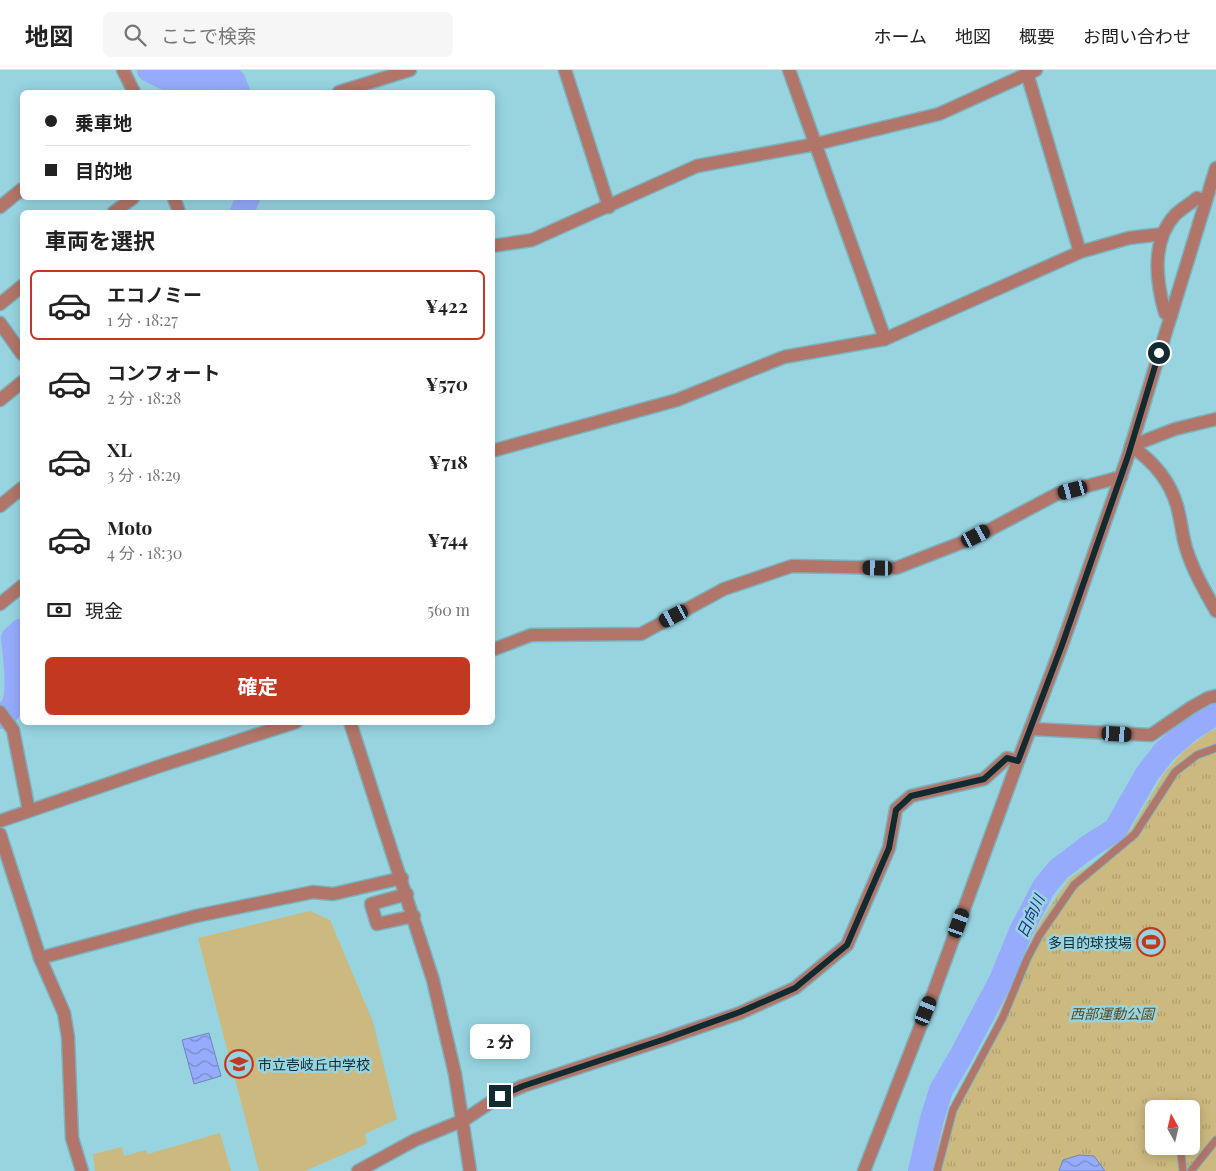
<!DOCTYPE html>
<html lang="ja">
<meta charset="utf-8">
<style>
body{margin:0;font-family:"Playfair Display","Noto Sans JP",serif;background:#f6f6f6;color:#222;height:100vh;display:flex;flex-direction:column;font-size:19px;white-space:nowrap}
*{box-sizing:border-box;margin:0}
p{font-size:16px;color:#767676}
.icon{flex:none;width:28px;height:28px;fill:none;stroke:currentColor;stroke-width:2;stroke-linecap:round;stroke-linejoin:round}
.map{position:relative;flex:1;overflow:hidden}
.panel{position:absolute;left:20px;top:140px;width:475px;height:515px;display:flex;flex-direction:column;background:#fff;border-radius:8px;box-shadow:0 2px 12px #0003}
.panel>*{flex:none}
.hud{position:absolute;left:20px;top:20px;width:475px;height:110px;border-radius:8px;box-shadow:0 2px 12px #0003;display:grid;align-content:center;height:110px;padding:0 25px;background:#fff}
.needle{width:32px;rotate:352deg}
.controls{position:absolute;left:1145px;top:1030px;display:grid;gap:10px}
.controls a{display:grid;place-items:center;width:55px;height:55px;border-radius:8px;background:#fff;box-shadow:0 2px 12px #0003;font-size:25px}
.end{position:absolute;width:22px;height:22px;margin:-11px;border:6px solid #122b30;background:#fff;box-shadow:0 0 0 2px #fff}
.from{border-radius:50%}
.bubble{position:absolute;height:35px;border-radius:8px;background:#fff;box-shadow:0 2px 12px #0003;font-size:16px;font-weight:700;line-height:35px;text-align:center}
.car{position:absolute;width:15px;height:30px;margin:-15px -8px;border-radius:6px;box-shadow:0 0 4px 1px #0007;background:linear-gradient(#222 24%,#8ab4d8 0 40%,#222 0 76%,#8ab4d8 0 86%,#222 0)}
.hud b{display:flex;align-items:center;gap:18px;height:48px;font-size:19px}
.hud b+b{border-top:1px solid #e0e0e0}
.hud i{width:12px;height:12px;background:#222}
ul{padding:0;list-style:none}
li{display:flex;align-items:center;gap:15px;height:70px;margin:0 10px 8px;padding:0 15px;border:2px solid transparent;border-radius:8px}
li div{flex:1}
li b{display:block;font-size:19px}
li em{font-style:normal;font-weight:700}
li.active{border-color:#c33820}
li>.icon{width:45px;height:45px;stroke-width:1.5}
h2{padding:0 25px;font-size:22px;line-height:60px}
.pay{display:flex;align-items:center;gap:12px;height:55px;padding:0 25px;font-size:19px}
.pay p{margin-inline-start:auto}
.primary-button{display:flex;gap:10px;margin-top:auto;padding:10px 25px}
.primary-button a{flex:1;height:58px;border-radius:8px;background:#c33820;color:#fff;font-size:20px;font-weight:700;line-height:58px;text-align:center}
header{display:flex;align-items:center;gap:30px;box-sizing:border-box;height:70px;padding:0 25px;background:#fff;border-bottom:1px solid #e0e0e0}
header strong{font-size:24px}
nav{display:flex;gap:28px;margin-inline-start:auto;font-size:18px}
.search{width:350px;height:45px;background:#f6f6f6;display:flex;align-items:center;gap:12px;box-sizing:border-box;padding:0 18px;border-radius:8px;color:#767676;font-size:19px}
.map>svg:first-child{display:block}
</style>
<header>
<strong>地図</strong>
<div class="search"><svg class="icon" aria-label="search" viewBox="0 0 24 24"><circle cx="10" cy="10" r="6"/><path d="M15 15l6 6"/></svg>ここで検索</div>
<nav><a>ホーム</a><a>地図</a><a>概要</a><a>お問い合わせ</a></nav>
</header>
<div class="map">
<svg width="1216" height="1101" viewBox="0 0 1216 1101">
<defs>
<pattern id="park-tufts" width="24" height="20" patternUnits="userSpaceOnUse" patternTransform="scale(1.25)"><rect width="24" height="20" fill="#ccb97f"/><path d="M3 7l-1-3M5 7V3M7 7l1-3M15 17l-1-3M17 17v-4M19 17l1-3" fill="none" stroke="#ae9f6e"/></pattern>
<pattern id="water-waves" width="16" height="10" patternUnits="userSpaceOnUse" patternTransform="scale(1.25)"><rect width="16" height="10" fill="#96abfb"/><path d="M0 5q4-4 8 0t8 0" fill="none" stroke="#798bcc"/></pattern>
</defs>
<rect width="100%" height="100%" fill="#97d4e0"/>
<g fill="#ccb97f">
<polygon points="310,841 330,850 373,952 397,1049 365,1064 367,1074 305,1101 259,1101 198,868"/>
<polygon points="220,1063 231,1101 95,1101 93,1084 122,1077 124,1086 146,1080 148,1084"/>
</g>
<path fill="url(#park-tufts)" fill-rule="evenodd" d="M1216,659v442h-285l18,-63 41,-75 46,-104 21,-33 13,-18 26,-17 35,-32 34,-57 19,-21 25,-19zM1154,1039h37v37h-37z"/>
<g fill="url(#water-waves)" stroke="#6e85be">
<polygon points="209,963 221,1006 194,1014 182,970"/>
<polygon points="1079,1085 1094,1086 1105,1101 1059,1101 1063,1090"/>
</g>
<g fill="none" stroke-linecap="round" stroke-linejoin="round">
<g stroke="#96abfb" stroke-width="24">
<polyline points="149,0 173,12 229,7 234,11 238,22"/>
<polyline points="242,142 248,128"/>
<path d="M0,647c6,-4 12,-7 14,-14 5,-14 1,-49 -1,-65l9,-8"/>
<polyline points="920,1101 932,1049 941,1020 961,986 1001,910 1021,861 1044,817 1059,799 1088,777 1115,760 1147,704 1164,682 1188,661 1211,646 1216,644"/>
</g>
<defs>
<g id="service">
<polyline points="1176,1037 1176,1039"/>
<polyline points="1180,1076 1183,1101"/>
<polyline points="937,1101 953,1040 1003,947 1027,889 1039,866 1074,815 1135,764 1175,702 1197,685 1216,678"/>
<polyline points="1191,1101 1216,1070"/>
</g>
<g id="minor">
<polyline points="565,0 609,137"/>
<polyline points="789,0 885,269"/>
<polyline points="1026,0 1080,182"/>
<polyline points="339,22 410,0"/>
<polyline points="0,137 22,119"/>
<polyline points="114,142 133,128"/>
<polyline points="492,176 532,170 697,96 816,74 939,44 1036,0"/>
<polyline points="0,234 22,216"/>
<path d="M1171,246l-6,-3c-9,-32 -14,-72 10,-98 6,-6 15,-11 22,-17l8,2"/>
<polyline points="0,253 22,284"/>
<path d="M1131,376c22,15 39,35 46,60 4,14 5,29 9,42 7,23 19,43 30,63"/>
<polyline points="1131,376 1175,359 1216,349"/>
<polyline points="492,381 677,330 784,287 885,269 1080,182 1129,168 1162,164"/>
<polyline points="0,436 22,418"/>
<polyline points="0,534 22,516"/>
<polyline points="492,580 531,565 641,564 724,519 792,496 896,498 976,467 1057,424 1121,407"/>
<polyline points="0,642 13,660 29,741"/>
<polyline points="1031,659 1151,665 1192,637 1208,628 1216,626"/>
<polyline points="0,751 160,696 296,652"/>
<polyline points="0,764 40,888 64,943 68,967 72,1068 82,1101"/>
<polyline points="407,824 371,834 377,854 414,846"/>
<polyline points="40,888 196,846 313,822 333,824 402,808"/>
</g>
<g id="tertiary">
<polyline points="123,0 134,22"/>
<polyline points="174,128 179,142"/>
<polyline points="0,330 22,312"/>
<polyline points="350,652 433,910 455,1004 470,1101"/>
<polyline points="358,1101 415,1070 464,1050 500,1026 523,1016 665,969 740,943 795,918 847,875 889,778 896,739 911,726 984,709 1007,688 1018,691"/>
<polyline points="864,1101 933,924 1018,691 1062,575 1128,386 1216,98"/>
</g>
</defs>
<use href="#service" stroke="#7cb2bd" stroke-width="9"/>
<use href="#minor" stroke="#7cb2bd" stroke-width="15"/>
<use href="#tertiary" stroke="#7cb2bd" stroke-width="15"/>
<use href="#service" stroke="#b27569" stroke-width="7"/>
<use href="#minor" stroke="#b27569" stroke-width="12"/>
<use href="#tertiary" stroke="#b27569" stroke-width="12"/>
</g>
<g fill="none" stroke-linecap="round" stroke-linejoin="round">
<polyline stroke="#122b30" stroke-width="6" points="500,1026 523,1016 665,969 740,942 795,918 847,875 889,778 896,740 911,726 984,709 1007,688 1018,691 1062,575 1128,386 1159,283"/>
</g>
<defs>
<symbol id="stadium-ring" viewBox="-11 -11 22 22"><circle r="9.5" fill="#97d4e0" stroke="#c33820" stroke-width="1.5"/><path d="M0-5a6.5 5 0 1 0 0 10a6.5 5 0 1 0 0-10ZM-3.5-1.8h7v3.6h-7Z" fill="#c33820"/></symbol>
<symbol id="school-ring" viewBox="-11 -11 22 22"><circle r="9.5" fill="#97d4e0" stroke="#c33820" stroke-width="1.5"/><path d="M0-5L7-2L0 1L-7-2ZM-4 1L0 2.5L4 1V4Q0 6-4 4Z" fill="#c33820"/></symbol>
</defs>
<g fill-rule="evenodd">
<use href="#stadium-ring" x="1135" y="856" width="32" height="32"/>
<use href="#school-ring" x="223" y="978" width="32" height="32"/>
</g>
<g text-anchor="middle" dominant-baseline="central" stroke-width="5" stroke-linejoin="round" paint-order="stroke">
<g font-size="14" fill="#122b30" stroke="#97d4e0" text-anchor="end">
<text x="1132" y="872">多目的球技場</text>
<text x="258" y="994" text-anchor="start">市立壱岐丘中学校</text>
</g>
<g font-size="14" font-style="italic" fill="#584c24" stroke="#97d4e0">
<text x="1112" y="943">西部運動公園</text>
</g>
<g font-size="15" font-style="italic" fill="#232a84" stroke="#97d4e0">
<text transform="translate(1030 846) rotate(-65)">日向川</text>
</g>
</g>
</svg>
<div class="controls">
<a><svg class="needle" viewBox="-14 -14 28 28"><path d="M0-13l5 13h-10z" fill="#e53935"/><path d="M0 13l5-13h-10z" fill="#767676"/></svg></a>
</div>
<i class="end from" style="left:1159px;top:283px"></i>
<i class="end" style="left:500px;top:1026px"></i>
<div class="bubble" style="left:470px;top:954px;width:60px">2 分</div>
<i class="car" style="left:1073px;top:420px;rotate:255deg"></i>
<i class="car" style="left:976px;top:466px;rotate:62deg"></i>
<i class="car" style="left:878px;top:498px;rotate:271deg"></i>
<i class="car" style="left:674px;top:546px;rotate:242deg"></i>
<i class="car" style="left:1117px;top:664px;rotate:93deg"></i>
<i class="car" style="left:959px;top:853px;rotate:20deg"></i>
<i class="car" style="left:926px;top:941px;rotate:22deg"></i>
<div class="hud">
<b><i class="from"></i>乗車地</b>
<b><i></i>目的地</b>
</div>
<section class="panel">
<h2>車両を選択</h2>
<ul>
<li class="active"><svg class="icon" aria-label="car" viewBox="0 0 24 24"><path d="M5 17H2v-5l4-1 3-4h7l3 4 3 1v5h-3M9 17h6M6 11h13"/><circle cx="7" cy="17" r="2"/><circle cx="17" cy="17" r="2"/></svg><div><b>エコノミー</b><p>1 分 · 18:27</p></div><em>¥422</em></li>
<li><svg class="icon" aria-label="car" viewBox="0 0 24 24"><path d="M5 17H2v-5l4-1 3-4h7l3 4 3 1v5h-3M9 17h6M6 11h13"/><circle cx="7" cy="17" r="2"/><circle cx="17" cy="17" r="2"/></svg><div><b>コンフォート</b><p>2 分 · 18:28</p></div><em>¥570</em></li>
<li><svg class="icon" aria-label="car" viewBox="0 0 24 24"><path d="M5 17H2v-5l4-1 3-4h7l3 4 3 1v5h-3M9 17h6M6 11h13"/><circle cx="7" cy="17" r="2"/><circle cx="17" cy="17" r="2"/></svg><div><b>XL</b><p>3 分 · 18:29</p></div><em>¥718</em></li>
<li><svg class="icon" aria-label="car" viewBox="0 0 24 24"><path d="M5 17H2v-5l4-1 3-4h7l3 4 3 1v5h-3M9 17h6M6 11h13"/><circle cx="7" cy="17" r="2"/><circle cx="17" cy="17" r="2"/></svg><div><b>Moto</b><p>4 分 · 18:30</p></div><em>¥744</em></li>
</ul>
<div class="pay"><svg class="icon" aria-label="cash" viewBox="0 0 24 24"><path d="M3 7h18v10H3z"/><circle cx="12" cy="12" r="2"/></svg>現金<p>560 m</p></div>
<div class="primary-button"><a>確定</a></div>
</section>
</div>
